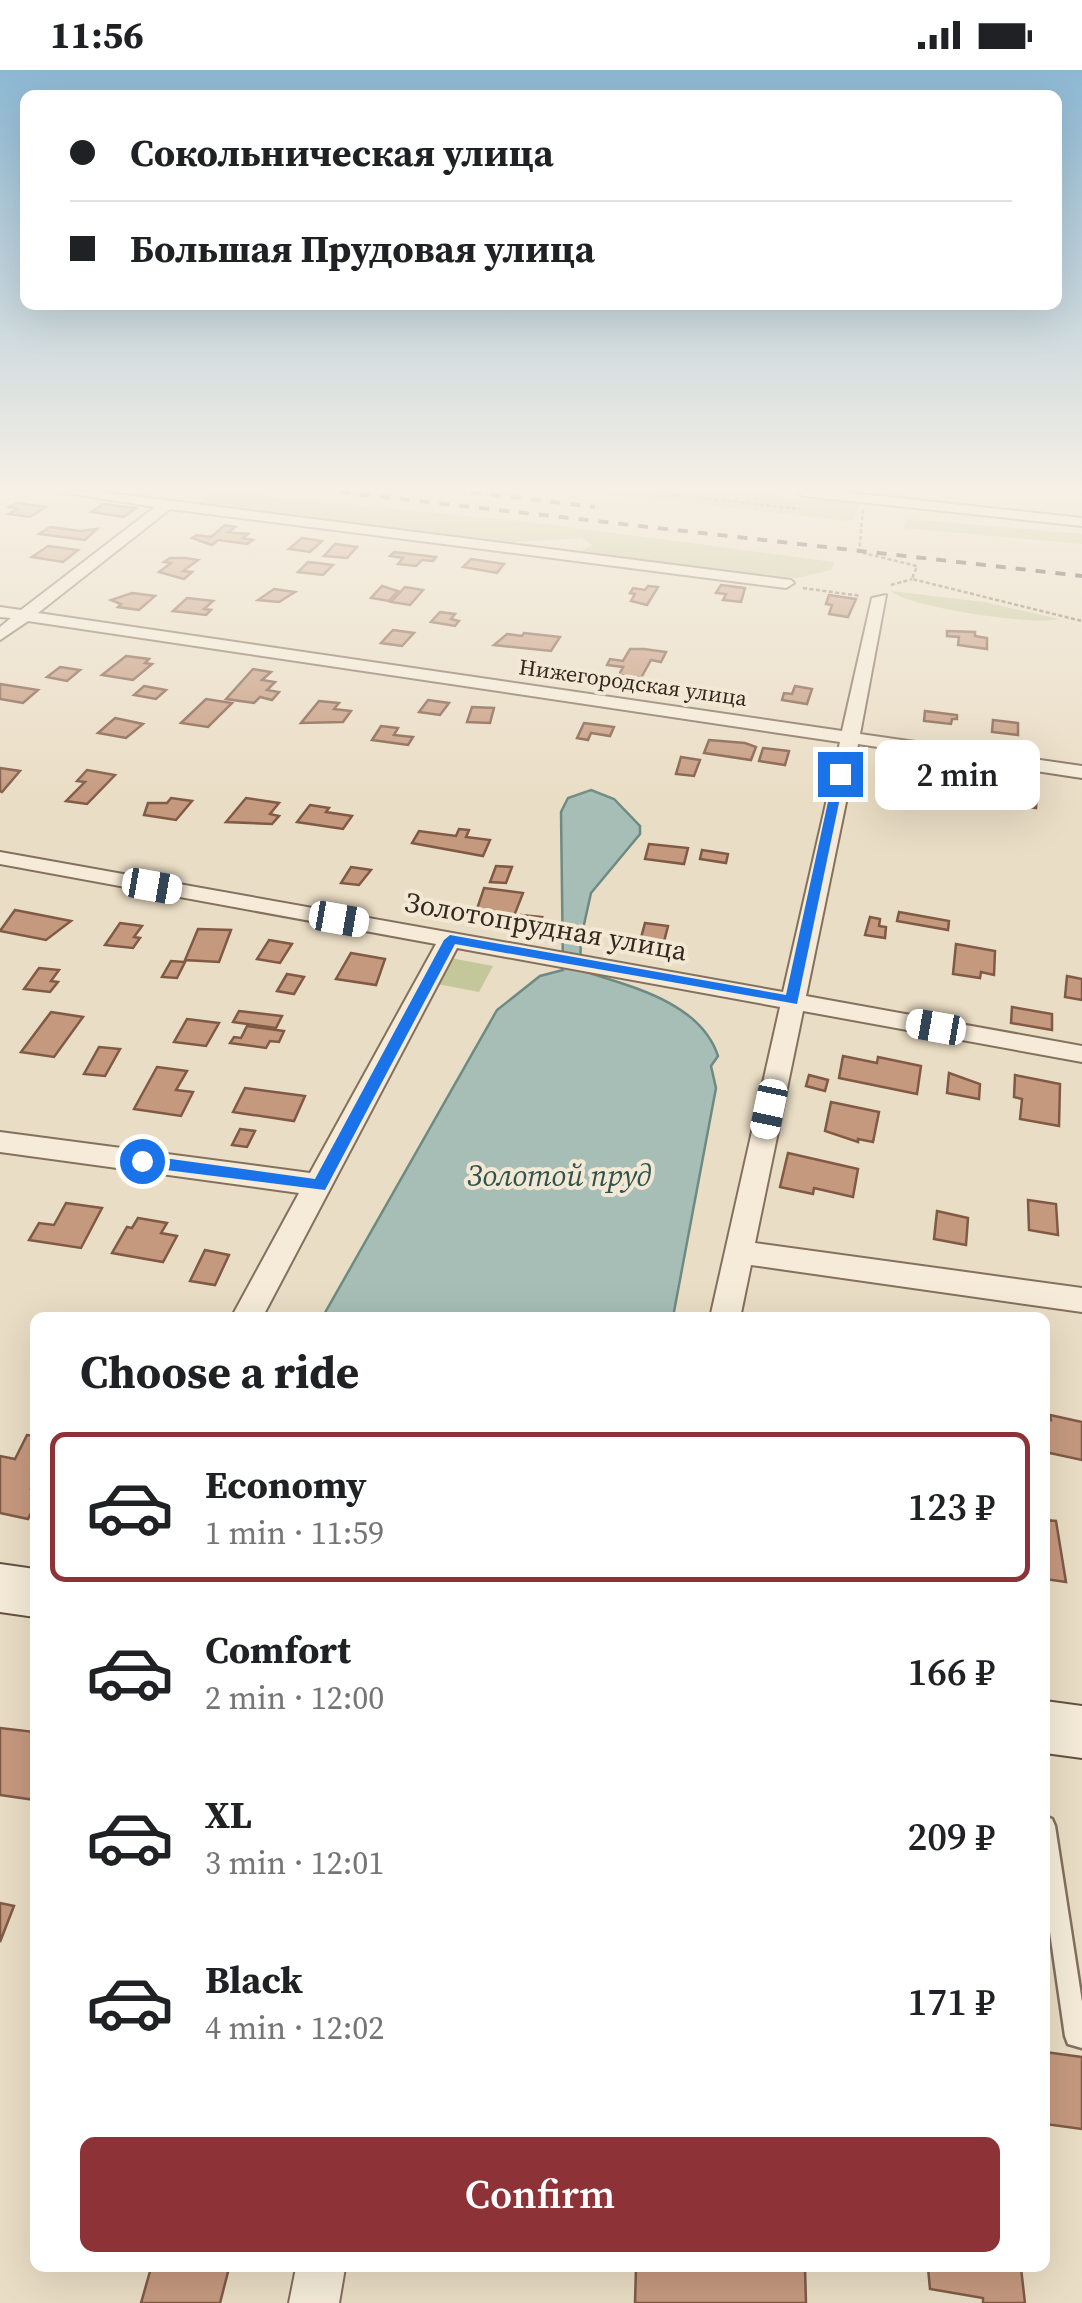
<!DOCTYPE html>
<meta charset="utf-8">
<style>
body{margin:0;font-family:"Source Serif 4",serif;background:#f6f6f6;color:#202124;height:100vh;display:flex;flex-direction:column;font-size:38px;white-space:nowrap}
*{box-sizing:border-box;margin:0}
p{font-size:32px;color:#757577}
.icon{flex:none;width:55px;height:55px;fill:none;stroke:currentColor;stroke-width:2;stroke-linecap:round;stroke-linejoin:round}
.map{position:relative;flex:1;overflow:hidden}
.drawer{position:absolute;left:30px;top:1242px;width:1020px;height:960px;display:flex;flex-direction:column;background:#fff;border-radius:15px;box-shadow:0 10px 40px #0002}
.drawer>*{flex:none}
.hud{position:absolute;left:20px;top:20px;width:1042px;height:220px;border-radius:15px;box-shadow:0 10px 40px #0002;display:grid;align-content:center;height:220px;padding:0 50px;background:#fff}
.end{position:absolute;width:45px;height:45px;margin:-22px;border:12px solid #1a73e8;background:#fff;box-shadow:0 0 0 5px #fff}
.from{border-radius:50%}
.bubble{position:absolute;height:70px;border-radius:15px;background:#fff;box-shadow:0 10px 40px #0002;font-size:32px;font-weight:600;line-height:70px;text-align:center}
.car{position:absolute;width:30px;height:60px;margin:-30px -15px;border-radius:12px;box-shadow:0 0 8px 2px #0007;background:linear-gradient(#fff 24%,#345 0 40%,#fff 0 76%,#345 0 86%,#fff 0)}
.hud b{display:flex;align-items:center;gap:35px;height:95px;font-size:38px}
.hud b+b{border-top:2px solid #e0e0e0}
.hud i{width:25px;height:25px;background:#202124}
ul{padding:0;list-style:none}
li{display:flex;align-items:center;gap:30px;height:150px;margin:0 20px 15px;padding:0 30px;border:5px solid transparent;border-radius:15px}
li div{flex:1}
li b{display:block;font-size:38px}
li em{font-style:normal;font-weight:600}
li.active{border-color:#8d3237}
li>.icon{width:90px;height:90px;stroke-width:1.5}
h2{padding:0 50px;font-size:45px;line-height:120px}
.action{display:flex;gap:20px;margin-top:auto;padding:20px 50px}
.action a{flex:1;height:115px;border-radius:15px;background:#8d3237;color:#fff;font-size:40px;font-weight:600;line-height:115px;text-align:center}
.status{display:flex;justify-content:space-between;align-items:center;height:70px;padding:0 50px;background:#fff;direction:ltr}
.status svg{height:28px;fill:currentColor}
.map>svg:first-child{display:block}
</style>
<div class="status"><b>11:56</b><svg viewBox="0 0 49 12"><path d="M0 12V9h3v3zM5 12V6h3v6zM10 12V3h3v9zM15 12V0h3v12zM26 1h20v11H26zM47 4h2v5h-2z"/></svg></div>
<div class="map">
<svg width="1082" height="2233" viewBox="0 0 1082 2233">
<rect width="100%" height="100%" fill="#eaddc5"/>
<g fill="#c4c79a">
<polygon points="210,422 251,422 268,427 529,452 834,492 831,500 796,508 579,482 593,475 581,468 514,472 200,434"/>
<path d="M595,422h169c18,13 70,6 96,10l-6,17 -7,2z"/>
<polygon points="907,449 1082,464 1082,474 903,458"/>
<path d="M891,521l93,11 75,17c-24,7 -152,-12 -168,-28z"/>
<polygon points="451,888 493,896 479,922 437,914"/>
</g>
<path fill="#a6beb6" stroke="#6e8b83" stroke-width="2.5" d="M591,720l23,9 26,27v8l-49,59 -10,45 -1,32c48,16 120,31 138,86l-7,10 5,22 -43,229 -351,1 175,-308 43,-34 23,-6 -2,-158 7,-14z"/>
<g fill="#c5997e" stroke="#805a45" stroke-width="2.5">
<polygon points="17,433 46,437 30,447 9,444 17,439 9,437"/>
<polygon points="103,434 136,438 124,447 91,442"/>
<polygon points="225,455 235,457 229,462 248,464 243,468 253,470 247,474 218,470 212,475 192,468 197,465 211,467"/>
<polygon points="50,457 80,461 97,459 85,470 39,464"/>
<polygon points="302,468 322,471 310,482 289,479"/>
<polygon points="335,474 357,477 347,488 324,486"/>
<polygon points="48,476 78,480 63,492 32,487"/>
<polygon points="394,482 436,487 433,491 422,490 416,496 398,494 403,488 390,486"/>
<polygon points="170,488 185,488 198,490 183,501 192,502 184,509 159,502 171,493 164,492"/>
<polygon points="471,489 504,494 497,503 463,497"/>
<polygon points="308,492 333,495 323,505 298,502"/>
<polygon points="721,515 745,518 741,532 723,530 726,524 716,523"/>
<polygon points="382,516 398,521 389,531 371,528"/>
<polygon points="648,516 658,517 647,535 631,531 635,524 630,523 633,518 645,520"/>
<polygon points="405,517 423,520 410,535 391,532"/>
<polygon points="274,519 295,522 279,532 258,530"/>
<polygon points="132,523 155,526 139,540 118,537 121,534 111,530"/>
<polygon points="829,525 856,529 848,547 829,544 832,535 826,534"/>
<polygon points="187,528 213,531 204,539 211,540 206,545 173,541"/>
<polygon points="440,542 455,544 451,549 459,551 455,556 431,552"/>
<polygon points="393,560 414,563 402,576 381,573"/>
<polygon points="947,561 975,562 975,566 987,568 987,579 958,575 959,567 947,566"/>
<polygon points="524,563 560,567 551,581 494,575 507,564 522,566"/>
<polygon points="630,579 644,579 666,582 661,592 651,590 641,608 619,605 623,597 607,595 610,589 623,591"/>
<polygon points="126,586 149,589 145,593 152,594 133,610 102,605"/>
<polygon points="60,597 80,600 67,611 47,607"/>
<polygon points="253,599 271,602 262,610 275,612 267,620 279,622 272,630 260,627 254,633 226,629"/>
<polygon points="0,614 38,620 23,633 0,629"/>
<polygon points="144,616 166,620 156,629 134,625"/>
<polygon points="795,616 812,619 807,634 782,630 784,623 792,624"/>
<polygon points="206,629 232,633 208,657 181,653"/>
<polygon points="428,630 449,633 440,645 419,642"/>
<polygon points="319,631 339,633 334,639 351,641 343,652 301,653"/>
<polygon points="472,637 494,638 490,653 467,652"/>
<polygon points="925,641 957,645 957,649 952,649 951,654 924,651"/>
<polygon points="115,648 143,654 126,668 98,663"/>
<polygon points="993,650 1018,653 1018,665 992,662"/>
<polygon points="584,653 614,657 610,666 591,663 588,670 577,668"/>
<polygon points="381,656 398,658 394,665 413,667 408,675 372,670"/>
<polygon points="709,670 745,673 756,677 751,690 704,683"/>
<polygon points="763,678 789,681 785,695 759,691"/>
<polygon points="681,687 700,690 694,706 676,704"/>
<polygon points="898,693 969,705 965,723 930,717 929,721 918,722 891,717"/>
<polygon points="0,698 20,701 2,722 0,721"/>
<polygon points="87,700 115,705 87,734 66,731 85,712 77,711"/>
<polygon points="1006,720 1037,725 1036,738 1004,733"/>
<polygon points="171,728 192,731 176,750 144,745 148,733 167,733"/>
<polygon points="246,728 279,733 270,744 279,746 272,754 226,752"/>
<polygon points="310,735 329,738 326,742 352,746 343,759 297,752"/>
<polygon points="459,759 469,760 466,767 490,770 483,786 412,773 419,761 456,766"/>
<polygon points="649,774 688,778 684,794 645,789"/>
<polygon points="702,780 728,784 726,793 700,789"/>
<polygon points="496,796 512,797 506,813 490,812"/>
<polygon points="351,797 371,800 359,815 341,813"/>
<polygon points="484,818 523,823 514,846 476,842"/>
<polygon points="15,840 71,851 46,870 0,861"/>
<polygon points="899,842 949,851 948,860 897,851"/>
<polygon points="521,845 542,847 540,851 546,851 541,865 515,862"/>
<polygon points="870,847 880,849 879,856 886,857 885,868 865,865"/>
<polygon points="120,853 142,856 134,867 140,868 133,878 105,875"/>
<polygon points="645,853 668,856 661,883 638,879"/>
<polygon points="198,859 231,860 219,892 185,890"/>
<polygon points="269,870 292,874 280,893 257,889"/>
<polygon points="956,874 995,881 994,905 981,902 980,908 953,904"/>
<polygon points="351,883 385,889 376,915 336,909"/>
<polygon points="171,891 185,892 177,908 162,907"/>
<polygon points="39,898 59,900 51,911 58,912 50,922 24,919"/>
<polygon points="287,904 304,907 294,924 277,921"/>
<polygon points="1067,906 1082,909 1082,930 1065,927"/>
<polygon points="1012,937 1052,944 1052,960 1011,953"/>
<polygon points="239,941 282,946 276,958 233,952"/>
<polygon points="51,942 83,947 54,987 21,982"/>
<polygon points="187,949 219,953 206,976 174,972"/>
<polygon points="247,956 284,961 279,972 270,971 266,978 230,973 234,967 241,968"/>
<polygon points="99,977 120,979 105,1006 84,1004"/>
<polygon points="843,986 877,993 878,987 921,996 917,1024 839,1008"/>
<polygon points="157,997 187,1001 176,1020 193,1022 181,1046 134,1039"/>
<polygon points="949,1003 980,1014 979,1029 947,1023"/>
<polygon points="809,1005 828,1010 825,1021 806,1016"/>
<polygon points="1015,1005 1060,1014 1059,1056 1020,1049 1022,1029 1014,1027"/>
<polygon points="245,1018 305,1026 294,1051 233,1042"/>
<polygon points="831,1032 879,1042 873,1072 858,1069 858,1072 825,1061"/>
<polygon points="240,1059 255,1061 247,1077 232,1075"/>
<polygon points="788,1083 858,1099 853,1127 814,1118 813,1124 780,1117"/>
<polygon points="1028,1130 1056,1134 1058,1165 1029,1160"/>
<polygon points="66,1133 102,1138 81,1178 29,1170 39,1153 54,1155"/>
<polygon points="937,1141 968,1148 966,1175 934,1169"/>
<polygon points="138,1148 167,1153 161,1163 177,1166 163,1192 112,1183 127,1157 132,1158"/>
<polygon points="205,1180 229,1185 215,1215 190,1211"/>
<polygon points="1050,1345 1082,1352 1082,1390 1045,1382 1045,1349 1051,1350"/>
<polygon points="27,1365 35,1366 35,1411 31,1419 35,1420 35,1435 28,1449 0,1443 0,1386 15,1389"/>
<polygon points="1045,1450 1056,1451 1066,1512 1045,1509"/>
<polygon points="0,1658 35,1662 35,1730 0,1725"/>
<polygon points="0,1833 14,1836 0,1872"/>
<polygon points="1045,1982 1082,1987 1082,2059 1045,2054"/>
<polygon points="151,2198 229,2198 220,2233 141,2233"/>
<polygon points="636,2198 805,2198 806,2233 635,2233"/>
<polygon points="928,2198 1021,2198 1025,2233 983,2233 983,2228 930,2219"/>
</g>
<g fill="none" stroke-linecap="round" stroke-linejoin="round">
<defs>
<polygon id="service" points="1045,1746 1052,1749 1055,1756 1082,1932 1082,1978 1068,1974 1065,1966 1045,1827"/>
<g id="minor">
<polygon points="62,422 102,422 791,510 794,513 786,518 170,439 38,543 842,661 872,528 886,525 860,664 1082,696 1082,708 858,674 806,926 1082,976 1082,992 803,941 755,1173 1082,1218 1082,1242 751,1195 740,1248 710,1248 780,937 457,878 262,1248 231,1248 299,1123 0,1082 0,1062 310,1103 436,874 0,794 0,782 783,922 840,672 28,551 0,570 0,557 11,548 0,547 0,537 21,540 155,437"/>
<polygon points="797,422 842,422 1082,448 1082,456 804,426"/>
<polygon points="296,2198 345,2198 339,2233 289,2233"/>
</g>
<g id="secondary">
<polygon points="0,1494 35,1499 35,1547 0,1542"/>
<polygon points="1045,1631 1082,1636 1082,1688 1045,1683"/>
</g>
</defs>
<use href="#service" stroke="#83705d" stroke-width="5"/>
<use href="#minor" stroke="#83705d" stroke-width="4"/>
<use href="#secondary" stroke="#655140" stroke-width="4"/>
<g stroke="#83705d" stroke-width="2.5" stroke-dasharray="4 2.5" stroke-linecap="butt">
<polyline points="650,422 800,439"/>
<polyline points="863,440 859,482 917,496 912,509 1082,551"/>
<polyline points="891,515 912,509"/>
<polyline points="803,518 861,526"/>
</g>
<use href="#service" fill="#f5ebd8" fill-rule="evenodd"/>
<use href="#minor" fill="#f5ebd8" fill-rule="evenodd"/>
<use href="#secondary" fill="#f5ebd8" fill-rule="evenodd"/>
<g stroke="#35291f" stroke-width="4" stroke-dasharray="10 10" stroke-linecap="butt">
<polyline points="340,422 1082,506"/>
<polyline points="471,422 595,437"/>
</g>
</g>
<linearGradient id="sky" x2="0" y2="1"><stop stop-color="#8db8d4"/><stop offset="0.57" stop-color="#f6f0e5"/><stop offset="1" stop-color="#f6f0e5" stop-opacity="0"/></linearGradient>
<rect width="1082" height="735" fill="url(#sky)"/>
<polygon fill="#1a73e8" points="840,701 845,704 797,934 455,874 325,1120 142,1097 134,1091 142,1085 315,1109 444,870 450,865 786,925 834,704"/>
<g text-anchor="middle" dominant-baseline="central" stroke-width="8" stroke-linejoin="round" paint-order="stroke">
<g font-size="22" fill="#35291f" stroke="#f2e8d4">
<text transform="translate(633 612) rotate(8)">Нижегородская улица</text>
</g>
<g font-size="28" fill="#35291f" stroke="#f2e8d4">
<text transform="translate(546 856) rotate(10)">Золотопрудная улица</text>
</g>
<g font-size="30" font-style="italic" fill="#30534f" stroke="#f2e8d4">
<text x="559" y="1105">Золотой пруд</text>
</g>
</g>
</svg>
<i class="end from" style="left:142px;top:1091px"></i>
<i class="end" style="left:840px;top:704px"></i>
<div class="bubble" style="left:875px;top:670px;width:165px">2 min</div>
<i class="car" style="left:152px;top:816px;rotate:100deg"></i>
<i class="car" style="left:339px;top:849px;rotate:100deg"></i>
<i class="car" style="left:936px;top:957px;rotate:280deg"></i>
<i class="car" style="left:769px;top:1039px;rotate:192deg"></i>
<div class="hud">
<b><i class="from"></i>Сокольническая улица</b>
<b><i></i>Большая Прудовая улица</b>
</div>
<section class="drawer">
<h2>Choose a ride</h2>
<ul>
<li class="active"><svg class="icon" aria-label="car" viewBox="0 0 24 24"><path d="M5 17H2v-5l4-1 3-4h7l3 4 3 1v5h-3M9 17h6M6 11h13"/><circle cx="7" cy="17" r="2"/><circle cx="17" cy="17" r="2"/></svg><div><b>Economy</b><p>1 min · 11:59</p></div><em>123 ₽</em></li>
<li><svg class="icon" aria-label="car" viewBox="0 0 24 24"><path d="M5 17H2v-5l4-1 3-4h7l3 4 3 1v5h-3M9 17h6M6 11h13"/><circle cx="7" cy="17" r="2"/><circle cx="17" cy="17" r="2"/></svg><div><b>Comfort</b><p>2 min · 12:00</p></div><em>166 ₽</em></li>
<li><svg class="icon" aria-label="car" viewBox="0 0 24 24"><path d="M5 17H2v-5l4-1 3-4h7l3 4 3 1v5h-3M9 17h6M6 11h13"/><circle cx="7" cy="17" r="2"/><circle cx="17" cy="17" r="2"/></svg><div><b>XL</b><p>3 min · 12:01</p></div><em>209 ₽</em></li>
<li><svg class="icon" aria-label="car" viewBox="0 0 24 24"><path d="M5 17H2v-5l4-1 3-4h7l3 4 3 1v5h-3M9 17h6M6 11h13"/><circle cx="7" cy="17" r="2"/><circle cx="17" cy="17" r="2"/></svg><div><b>Black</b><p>4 min · 12:02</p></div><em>171 ₽</em></li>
</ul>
<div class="action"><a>Confirm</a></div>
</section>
</div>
